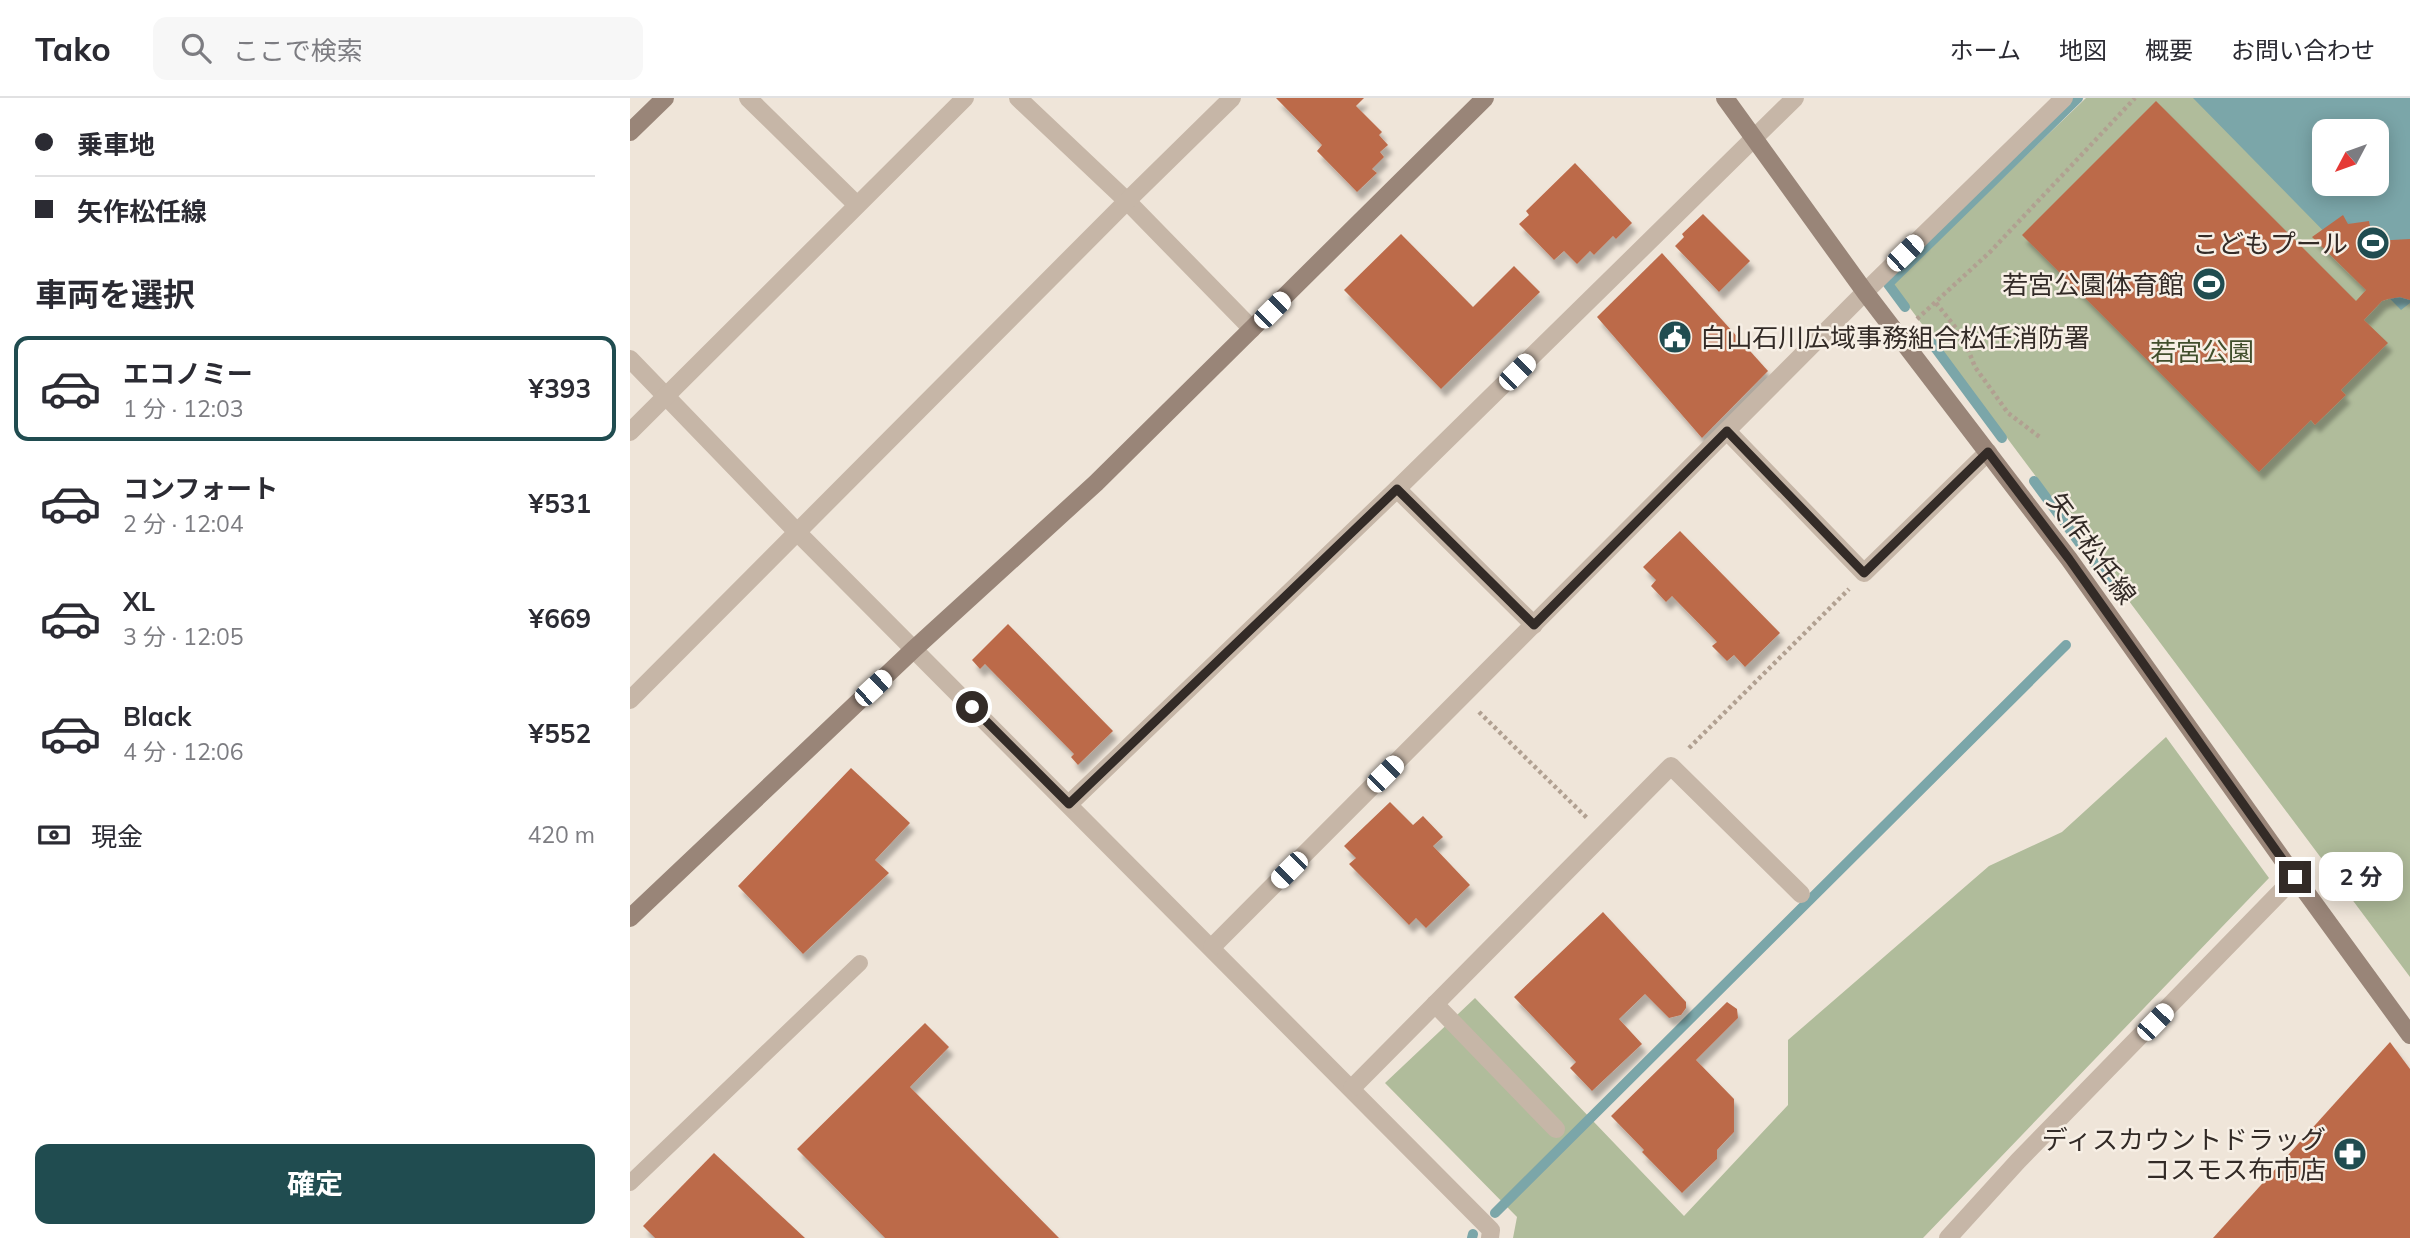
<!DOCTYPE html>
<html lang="ja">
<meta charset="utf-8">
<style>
body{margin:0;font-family:Mulish,"Noto Sans JP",sans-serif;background:#f7f7f7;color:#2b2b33;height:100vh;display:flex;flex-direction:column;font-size:26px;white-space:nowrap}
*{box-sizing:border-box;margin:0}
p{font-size:23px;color:#7c7c81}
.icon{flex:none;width:38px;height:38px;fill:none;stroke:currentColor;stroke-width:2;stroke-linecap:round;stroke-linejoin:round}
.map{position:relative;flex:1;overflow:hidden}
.sheet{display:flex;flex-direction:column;background:#fff;width:630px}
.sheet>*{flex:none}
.hud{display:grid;align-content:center;height:154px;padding:0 35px;background:#fff}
.needle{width:46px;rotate:229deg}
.fabs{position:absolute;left:1682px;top:21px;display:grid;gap:14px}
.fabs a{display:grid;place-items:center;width:77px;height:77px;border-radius:14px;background:#fff;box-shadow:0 4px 18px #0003;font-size:35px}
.end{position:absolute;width:32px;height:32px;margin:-16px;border:9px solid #332b27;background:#fff;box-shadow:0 0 0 4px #fff}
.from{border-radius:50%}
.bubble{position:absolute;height:49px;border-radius:14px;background:#fff;box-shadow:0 4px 18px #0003;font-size:23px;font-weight:700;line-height:49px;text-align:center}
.car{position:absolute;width:21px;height:42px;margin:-21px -10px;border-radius:9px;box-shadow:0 0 5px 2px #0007;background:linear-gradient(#fff 24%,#345 0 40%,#fff 0 76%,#345 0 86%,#fff 0)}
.hud b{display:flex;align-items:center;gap:24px;height:66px;font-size:26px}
.hud b+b{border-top:2px solid #e1e1e2}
.hud i{width:18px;height:18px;background:#2b2b33}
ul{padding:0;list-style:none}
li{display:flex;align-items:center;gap:21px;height:105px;margin:0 14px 10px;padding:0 21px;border:4px solid transparent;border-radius:14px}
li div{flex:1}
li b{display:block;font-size:26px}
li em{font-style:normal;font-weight:700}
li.selected{border-color:#204c50}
li>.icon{width:63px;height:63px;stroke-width:1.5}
h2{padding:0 35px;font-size:32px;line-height:84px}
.pay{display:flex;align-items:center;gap:18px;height:77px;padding:0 35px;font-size:26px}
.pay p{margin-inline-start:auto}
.button{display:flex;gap:14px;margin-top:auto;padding:14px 35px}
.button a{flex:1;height:80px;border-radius:14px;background:#204c50;color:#fff;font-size:28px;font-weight:700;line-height:80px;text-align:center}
header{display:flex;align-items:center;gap:42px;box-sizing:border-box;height:98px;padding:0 35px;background:#fff;border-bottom:2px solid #e1e1e2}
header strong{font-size:33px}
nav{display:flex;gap:38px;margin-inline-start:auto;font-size:24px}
.search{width:490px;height:63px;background:#f7f7f7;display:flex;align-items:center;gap:18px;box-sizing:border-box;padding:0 24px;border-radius:14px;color:#7c7c81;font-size:26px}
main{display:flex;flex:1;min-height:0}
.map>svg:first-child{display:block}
</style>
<header>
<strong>Tako</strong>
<div class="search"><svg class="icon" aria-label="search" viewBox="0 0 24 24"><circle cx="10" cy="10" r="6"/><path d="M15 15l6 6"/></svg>ここで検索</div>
<nav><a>ホーム</a><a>地図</a><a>概要</a><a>お問い合わせ</a></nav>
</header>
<main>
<section class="sheet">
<div class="hud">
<b><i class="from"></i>乗車地</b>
<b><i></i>矢作松任線</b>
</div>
<h2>車両を選択</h2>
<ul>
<li class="selected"><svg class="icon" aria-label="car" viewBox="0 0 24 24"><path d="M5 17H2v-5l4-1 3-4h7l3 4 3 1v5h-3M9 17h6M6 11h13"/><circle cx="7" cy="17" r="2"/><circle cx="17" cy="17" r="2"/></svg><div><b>エコノミー</b><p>1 分 · 12:03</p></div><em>¥393</em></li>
<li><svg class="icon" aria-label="car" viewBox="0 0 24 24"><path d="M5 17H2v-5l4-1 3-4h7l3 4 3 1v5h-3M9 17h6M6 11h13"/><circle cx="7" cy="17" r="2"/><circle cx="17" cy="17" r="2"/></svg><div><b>コンフォート</b><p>2 分 · 12:04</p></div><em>¥531</em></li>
<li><svg class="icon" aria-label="car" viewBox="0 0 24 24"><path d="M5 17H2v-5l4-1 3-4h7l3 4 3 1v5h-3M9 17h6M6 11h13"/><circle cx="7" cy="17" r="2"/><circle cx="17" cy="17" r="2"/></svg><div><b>XL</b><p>3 分 · 12:05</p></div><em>¥669</em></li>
<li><svg class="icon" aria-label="car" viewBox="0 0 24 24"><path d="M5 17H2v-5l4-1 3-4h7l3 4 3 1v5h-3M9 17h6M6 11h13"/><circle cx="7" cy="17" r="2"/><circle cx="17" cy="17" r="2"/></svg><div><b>Black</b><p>4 分 · 12:06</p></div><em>¥552</em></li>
</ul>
<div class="pay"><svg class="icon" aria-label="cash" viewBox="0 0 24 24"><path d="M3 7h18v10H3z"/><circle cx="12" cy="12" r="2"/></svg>現金<p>420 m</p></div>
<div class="button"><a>確定</a></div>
</section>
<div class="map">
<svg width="1780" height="1140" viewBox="0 0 1780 1140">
<defs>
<filter id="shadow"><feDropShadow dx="4.5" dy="8" stdDeviation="2" flood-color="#0004"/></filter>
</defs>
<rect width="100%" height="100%" fill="#efe5d9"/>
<g fill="#b0bc9b" fill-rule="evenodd">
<path d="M1456,0h324v879l-518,-693zM1694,33h52v53h-52z"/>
<polygon points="1536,639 1639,780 1293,1140 883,1140 887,1119 755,985 845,900 1054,1118 1158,1007 1158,942 1359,768 1432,734"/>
</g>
<path fill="#7ba6a9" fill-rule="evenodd" d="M1563,0h217v205l-9,7zM1694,33h52v53h-52z"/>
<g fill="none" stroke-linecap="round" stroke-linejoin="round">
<g stroke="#7ba6a9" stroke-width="10">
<polyline points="1275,209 1258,186 1448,0"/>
<polyline points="1295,236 1372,340"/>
<polyline points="1404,383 1487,496"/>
<polyline points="865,1115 1436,547"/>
<polyline points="842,1140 843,1136"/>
</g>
</g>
<g fill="#bc6a4a" filter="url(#shadow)">
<polygon points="646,0 734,0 726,8 752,34 749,37 758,47 750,54 754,59 742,71 747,75 727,94 687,53 692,47"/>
<polygon points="1526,3 1726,203 1736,192 1682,139 1713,117 1718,126 1739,123 1743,143 1780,141 1780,202 1770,199 1758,201 1752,203 1734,222 1758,245 1711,292 1716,297 1685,327 1681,322 1629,374 1392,137"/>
<polygon points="945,65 1002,125 986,141 983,138 964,157 960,153 947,166 934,153 924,162 889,126 899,117 896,113"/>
<polygon points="1073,116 1120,163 1089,194 1045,148 1054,139 1052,136"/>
<polygon points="771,136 843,209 884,168 910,194 811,291 714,192"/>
<polygon points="1032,155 1138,273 1072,340 967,219"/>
<polygon points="1050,433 1150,535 1115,569 1104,557 1097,563 1082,548 1087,544 1042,498 1036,504 1021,488 1026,482 1013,469"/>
<polygon points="378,526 483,633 448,667 441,659 444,656 355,566 350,571 342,562"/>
<polygon points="221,670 280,725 245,762 259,775 173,856 108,788"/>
<polygon points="760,704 783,727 793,718 813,739 803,748 840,787 796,830 786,820 779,827 719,766 726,760 714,748"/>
<polygon points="973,814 1056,904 1056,910 1051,917 1039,920 1015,896 989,921 1012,946 962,993 940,970 946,964 884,899"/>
<polygon points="1097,904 1107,911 1108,920 1066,962 1104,1001 1104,1034 1087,1052 1087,1061 1052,1095 1012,1054 1014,1052 981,1018"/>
<polygon points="295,925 319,949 280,989 429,1140 255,1140 167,1051"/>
<polygon points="1760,944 1780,971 1780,1140 1583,1140"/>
<polygon points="84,1055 175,1140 25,1140 13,1128"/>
</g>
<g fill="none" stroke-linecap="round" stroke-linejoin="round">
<g stroke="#b1a091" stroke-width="4.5" stroke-dasharray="3.5 3.5" stroke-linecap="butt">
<polyline points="1306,205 1333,239 1345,269 1378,315 1411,340"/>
<polyline points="1287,221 1360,154 1505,0"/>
<polyline points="849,614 958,721"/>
<polyline points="1059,650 1219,491"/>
</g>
<polyline stroke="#c6b6a7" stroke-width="16" points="0,1085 230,865"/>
<g stroke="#c6b6a7" stroke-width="18">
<polyline points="118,0 227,107"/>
<polyline points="388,0 497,103 622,231"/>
<polyline points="0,261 168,435 861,1132 860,1140"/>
<polyline points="1097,333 1234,475 1358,354"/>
<polyline points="0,334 335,0"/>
<polyline points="767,391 904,527"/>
<polyline points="0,602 497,103 602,0"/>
<polyline points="439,706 767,391 1165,0"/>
<polyline points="582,849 1235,194 1434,0"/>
<polyline points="805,906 926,1031"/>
<polyline points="722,990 1041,668 1171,796"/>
<polyline points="1318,1140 1388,1063 1665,779"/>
</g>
<g stroke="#998578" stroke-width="18">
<polyline points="1095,0 1235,194 1439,461 1665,779 1780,937"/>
<polyline points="0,34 35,0"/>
<polyline points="0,820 284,551 466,385 855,0"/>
</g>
</g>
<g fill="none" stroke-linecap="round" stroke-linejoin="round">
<polyline stroke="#332b27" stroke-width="9" points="342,609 439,706 767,391 904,527 1097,333 1234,475 1358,354 1439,461 1665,779"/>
</g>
<defs>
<symbol id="stadium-disc" viewBox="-11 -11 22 22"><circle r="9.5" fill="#204c50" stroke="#f7efe5"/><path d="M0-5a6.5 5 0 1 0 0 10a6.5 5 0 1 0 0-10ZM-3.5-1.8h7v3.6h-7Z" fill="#fff"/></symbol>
<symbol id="civic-disc" viewBox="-11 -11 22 22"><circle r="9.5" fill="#204c50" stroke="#f7efe5"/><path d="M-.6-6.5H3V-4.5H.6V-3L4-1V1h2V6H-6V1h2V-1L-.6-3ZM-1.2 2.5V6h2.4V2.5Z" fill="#fff"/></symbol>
<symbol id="pharmacy-disc" viewBox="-11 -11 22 22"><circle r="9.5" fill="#204c50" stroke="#f7efe5"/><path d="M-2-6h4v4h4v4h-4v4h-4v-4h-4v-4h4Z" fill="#fff"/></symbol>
</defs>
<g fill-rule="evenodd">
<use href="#stadium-disc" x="1724" y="126" width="38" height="38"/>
<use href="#stadium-disc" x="1560" y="167" width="38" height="38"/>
<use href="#civic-disc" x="1026" y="220" width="38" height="38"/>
<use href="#pharmacy-disc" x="1701" y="1037" width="38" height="38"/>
</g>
<g text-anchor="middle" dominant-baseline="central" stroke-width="5" stroke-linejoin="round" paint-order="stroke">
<g font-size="26" fill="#332b27" stroke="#f7efe5" text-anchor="end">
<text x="1718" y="145">こどもプール</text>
<text x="1554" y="186">若宮公園体育館</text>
<text x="1070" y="239" text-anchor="start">白山石川広域事務組合松任消防署</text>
<text x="1696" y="1041">ディスカウントドラッグ<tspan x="1696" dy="30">コスモス布市店</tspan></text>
</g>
<g font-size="26" fill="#414f2c" stroke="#f7efe5">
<text x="1572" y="253">若宮公園</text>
</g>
<g font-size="26" fill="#332b27" stroke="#f7efe5">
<text transform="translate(1462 450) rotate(54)">矢作松任線</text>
</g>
</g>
</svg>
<div class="fabs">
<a><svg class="needle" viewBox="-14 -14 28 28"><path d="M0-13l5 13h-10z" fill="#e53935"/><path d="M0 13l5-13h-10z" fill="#7c7c81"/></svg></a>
</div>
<i class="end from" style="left:342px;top:609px"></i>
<i class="end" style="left:1665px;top:779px"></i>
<div class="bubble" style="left:1689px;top:754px;width:84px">2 分</div>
<i class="car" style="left:1275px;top:155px;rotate:46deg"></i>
<i class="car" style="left:642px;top:212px;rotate:45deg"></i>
<i class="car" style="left:887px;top:274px;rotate:45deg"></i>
<i class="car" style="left:243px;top:590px;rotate:47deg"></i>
<i class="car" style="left:755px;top:676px;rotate:45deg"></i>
<i class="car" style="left:659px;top:772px;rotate:225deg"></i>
<i class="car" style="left:1525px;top:924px;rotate:44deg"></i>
</div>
</main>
